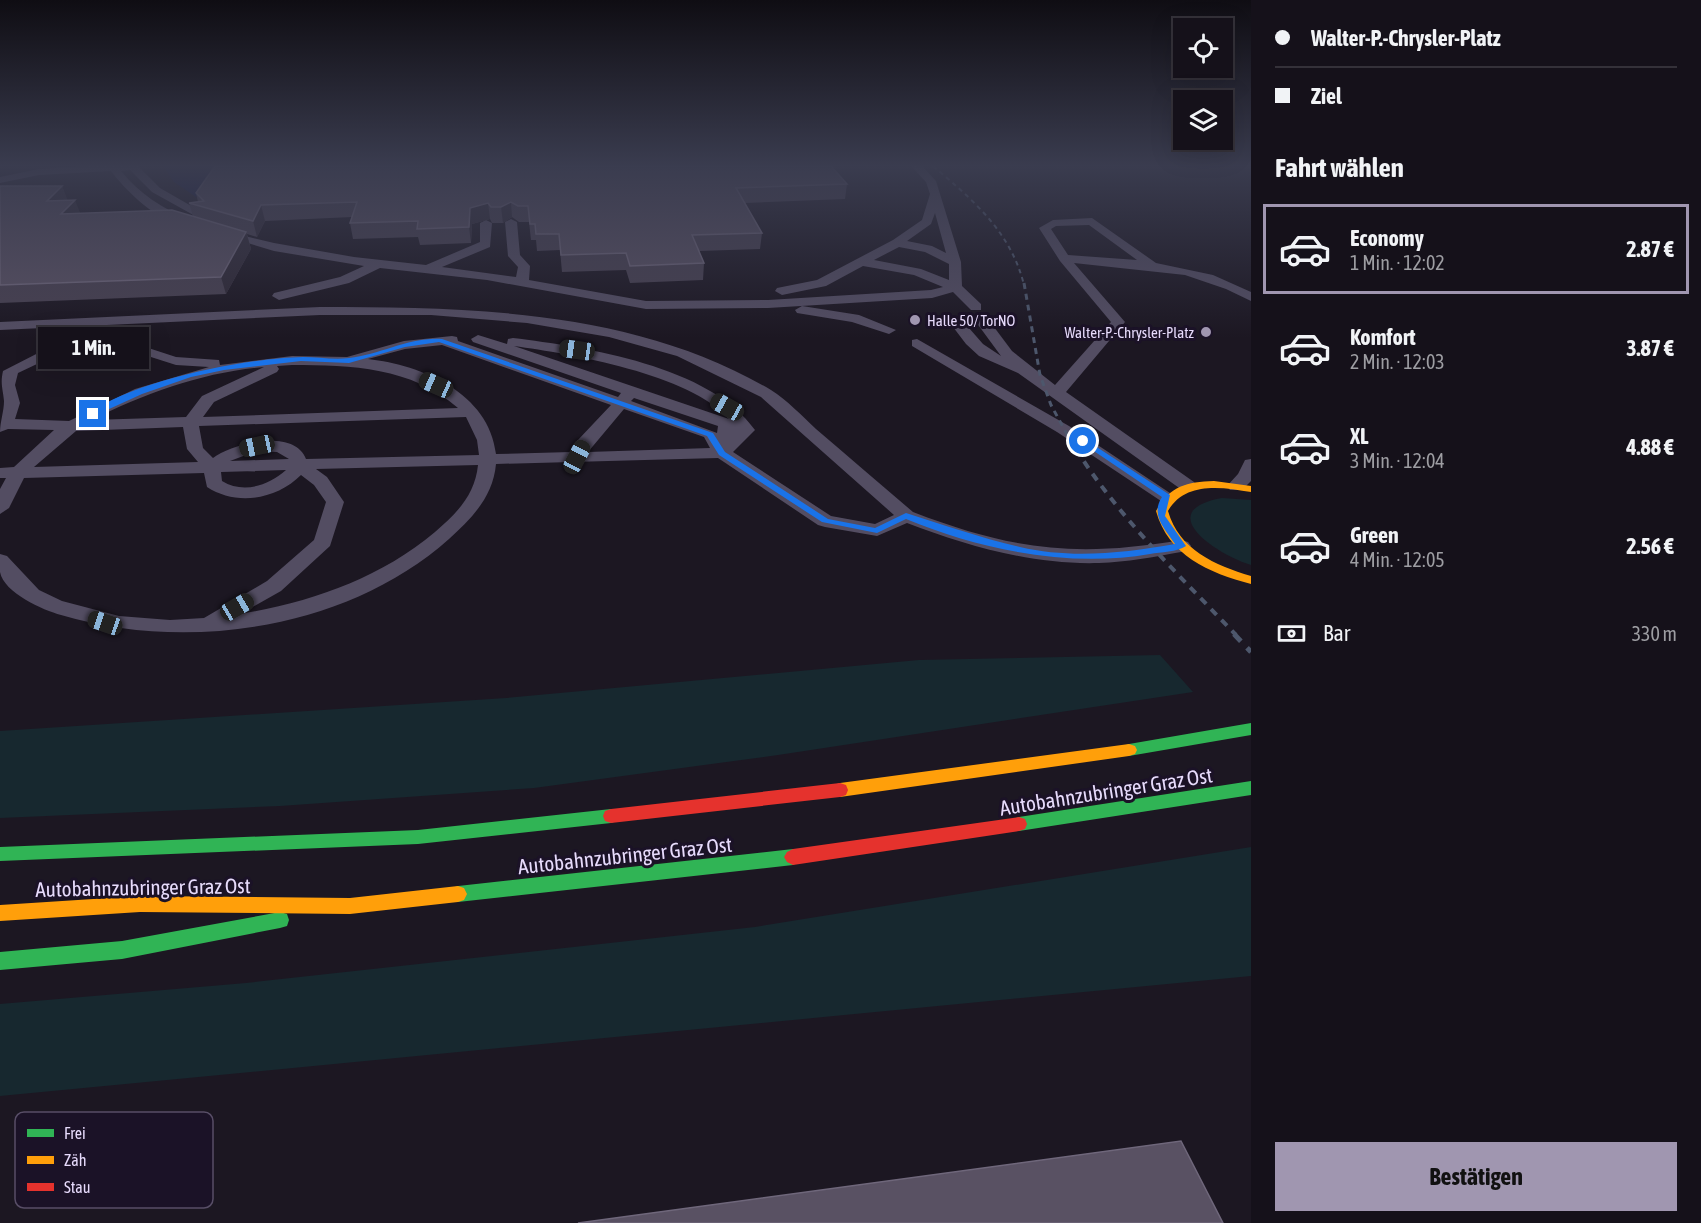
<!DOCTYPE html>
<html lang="de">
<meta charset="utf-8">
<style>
body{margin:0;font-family:"Asap Condensed",sans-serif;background:#1e1a23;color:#f1f3f6;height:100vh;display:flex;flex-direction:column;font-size:22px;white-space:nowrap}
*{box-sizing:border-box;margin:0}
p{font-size:20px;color:#9d9da2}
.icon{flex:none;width:33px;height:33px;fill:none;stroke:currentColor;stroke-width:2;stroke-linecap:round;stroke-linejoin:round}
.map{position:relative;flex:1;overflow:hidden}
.panel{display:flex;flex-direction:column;background:#15111a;width:450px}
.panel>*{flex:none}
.top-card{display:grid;align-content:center;height:132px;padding:0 24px;background:#15111a}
.buttons{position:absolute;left:1173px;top:18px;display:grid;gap:12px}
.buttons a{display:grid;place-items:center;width:60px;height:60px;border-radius:0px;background:#15111a;box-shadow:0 6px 24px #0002,0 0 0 2px #343139;font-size:30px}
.end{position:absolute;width:27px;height:27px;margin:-14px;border:8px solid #1a73e8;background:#fff;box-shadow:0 0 0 3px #fff}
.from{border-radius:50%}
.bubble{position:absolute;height:42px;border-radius:0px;background:#15111a;box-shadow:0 6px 24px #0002,0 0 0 2px #343139;font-size:20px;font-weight:700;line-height:42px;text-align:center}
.car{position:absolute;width:18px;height:36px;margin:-18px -9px;border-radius:8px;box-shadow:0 0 4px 2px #0007;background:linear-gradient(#222 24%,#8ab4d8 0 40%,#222 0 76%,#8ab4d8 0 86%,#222 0)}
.top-card b{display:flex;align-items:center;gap:21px;height:57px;font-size:22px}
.top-card b+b{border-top:2px solid #343139}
.top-card i{width:15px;height:15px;background:#f1f3f6}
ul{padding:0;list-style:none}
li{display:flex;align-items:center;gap:18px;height:90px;margin:0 12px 9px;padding:0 12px;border:3px solid transparent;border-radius:0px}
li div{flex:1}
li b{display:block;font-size:22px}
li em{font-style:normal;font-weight:700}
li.active{border-color:#a096b0}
li>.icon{width:54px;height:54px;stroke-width:1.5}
h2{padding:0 24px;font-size:27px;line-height:72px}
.pay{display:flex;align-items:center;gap:15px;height:66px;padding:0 24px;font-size:22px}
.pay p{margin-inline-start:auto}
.cta{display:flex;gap:12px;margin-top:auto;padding:12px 24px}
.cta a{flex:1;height:69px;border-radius:0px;background:#a096b0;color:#111;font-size:24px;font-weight:700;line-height:69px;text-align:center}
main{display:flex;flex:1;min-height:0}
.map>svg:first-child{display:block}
</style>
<main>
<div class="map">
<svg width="1251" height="1223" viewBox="0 0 1251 1223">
<rect width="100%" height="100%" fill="#1c1722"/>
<g fill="#17282f">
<path d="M1222,498l29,2v65c-32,-9 -101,-54 -29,-67z"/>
<polygon points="1160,655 1193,692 778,755 534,788 280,806 0,818 0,731 506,698 919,660"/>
<polygon points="1251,847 1251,976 0,1096 0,1004 246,983 755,927"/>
</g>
<polygon fill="#101540" points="163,166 218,166 196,197 174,182"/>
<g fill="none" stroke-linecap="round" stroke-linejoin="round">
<g fill="#534d62" fill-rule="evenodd">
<path d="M88,166h50l22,22 47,27 -10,2 -45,-25 -22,-22 -9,1c19,23 41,37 68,49v4c-25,5 -64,-34 -78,-53l-72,4 -39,8v-6l39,-8z"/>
<path d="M911,166h11l14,15 25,81 1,24 19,18v6h-10l-18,-18 -21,6 -164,10 -122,1 -159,-29 -107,-12 -31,15 -70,17 -7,-4 2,-3 66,-16 24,-11 -90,-15 -60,-18 6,-3 54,13 80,14 72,8 54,-23v-19l6,-3 6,3 -2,24 -48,20 74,10 2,-10 -10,-11 -3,-34 6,-3 6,3 3,33 10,11 -1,14 117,21 122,-1 163,-10 12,-3 -29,-12 -51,-9 -37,20 -44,9 -7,-4 2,-3 40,-8 76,-40 29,-20 8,-26 -4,-12zM935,213l11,40 -14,-7 -25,-5 24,-17zM899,247l26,5 24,12v16l-28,-11 -47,-9z"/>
<path d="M1092,218l64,45 57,12 38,17v9l-25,-12 -41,-14 -111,-12 51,59 -59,70 128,90 3,4 -3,4h-12l-164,-117 -39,-17 -13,-12 -16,-21 2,-3h10l21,24 18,12 -25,-34 7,-4 5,1 24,32 43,34 56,-63 -51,-61 -21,-33 14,-8zM1089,225l48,35 -69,-5 -17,-26 5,-3z"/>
<polygon points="802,306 859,315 896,330 889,334 852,322 797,313 795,310"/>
<path d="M320,307c152,0 316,3 451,83 16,10 31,26 45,39 32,27 64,55 97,83 99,38 163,46 268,28l7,2 3,4 -3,4 -7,2c-27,5 -54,10 -82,11 -66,2 -132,-17 -192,-40l-30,13 -52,-9 -7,-2 -100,-67 -222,6c-3,33 -24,54 -47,75 -101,90 -261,114 -388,76 -18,-5 -57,-22 -61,-43 0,-6 0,-13 0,-18l7,2 32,34 23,11 57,15 51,4 34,-2 63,-37 47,-41 12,-38 -12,-17 -13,-10c-25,25 -65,31 -94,12l-3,-14 -180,5 -15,30 -9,6v-25l6,-11h-6v-10l14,-1 40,-37 -46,-1 -8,3c0,-10 4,-21 4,-31 -1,-12 -4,-17 -1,-30l43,-22 47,-10 37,3 46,15 43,3 1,5 72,-9 55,1 57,-16 48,-5 5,1 1,4 160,56 3,-4 -148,-51 -2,-3 7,-4 29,9 1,-5 5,-1c73,9 197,28 242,92l-22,22 98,64 44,8 19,-9 -133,-118 -84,-41 -68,-19 -82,-14 -96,-8h-111l-320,15v-8zM442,345l169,60 -34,36 -6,11 -75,2c-7,-61 -74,-89 -128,-95l37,-10zM514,346c57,8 176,28 215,73zM93,348l36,2 47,15 33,2 -74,22 -66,32 -54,-2 5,-16 -5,-18 3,-12 38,-18zM292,365c60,0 119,2 166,43l-255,9 11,-15 63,-30 2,-3 -2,-3zM264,367l-62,29 -16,21 -94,3c53,-27 112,-48 172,-53zM634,398l84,28 -1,7 -86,-32zM624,409l80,28 6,11 -122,4zM466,417l11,23 2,15 -173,4c-12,-31 -73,-16 -93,-1l-10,-10 -4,-22zM183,427l4,22 11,13 -164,5 42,-36zM257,451l20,1 12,7 -59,2zM478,465c-3,30 -21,48 -43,67 -56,47 -124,70 -195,82l41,-23 49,-45 14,-44 -17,-25 -11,-8zM286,470c-18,16 -43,24 -64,11l-1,-9z"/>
<polygon points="917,339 1069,426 1176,497 1173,501 1161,501 1057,432 912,346 912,340"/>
<polygon points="1251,459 1251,481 1242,490 1230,490 1227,486 1238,474 1245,460"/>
</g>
<g fill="#30b455" fill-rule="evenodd">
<polygon points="1251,723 1251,735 1129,756 1123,754 1121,750 1123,746 1129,744"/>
<polygon points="1251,781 1251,795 1019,831 1013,829 1011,824 1013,819 1019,817"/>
<polygon points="611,809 617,811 619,816 617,821 611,823 418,844 0,861 0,847 418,830"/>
<polygon points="793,849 799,852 802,857 799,862 793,865 458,902 452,900 449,894 452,888 458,886"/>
<polygon points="280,912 287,914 289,920 287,926 280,928 122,959 0,970 0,952 122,941"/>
</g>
<g fill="#ff9f0a" fill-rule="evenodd">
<path d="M1214,481l37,5v6c-29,-5 -66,-11 -83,19 11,39 47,54 83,65v8c-42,-11 -83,-29 -95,-73 14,-25 30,-29 58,-30z"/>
<polygon points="1129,744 1135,746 1137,750 1135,754 1129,756 840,797 834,795 832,790 834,785 840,783"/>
<polygon points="458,886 464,888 467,894 464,900 458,902 350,914 140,912 0,921 0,905 140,896 350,898"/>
</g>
<g fill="#e5322d" fill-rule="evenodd">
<polygon points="840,783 846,785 848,790 846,795 840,797 611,823 605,821 603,816 605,811 611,809"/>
<polygon points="1019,817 1025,819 1027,824 1025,829 1019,831 793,865 787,862 784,857 787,852 793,849"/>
</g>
<path stroke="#4d576c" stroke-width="2" stroke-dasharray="4.5 4" stroke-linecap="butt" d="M933,166c40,34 78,66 91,119"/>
<polyline stroke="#4d576c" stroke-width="3" stroke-dasharray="6 5" stroke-linecap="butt" points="1024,283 1040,375 1051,405 1069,438"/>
<path stroke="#4d576c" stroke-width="4" stroke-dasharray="8 7" stroke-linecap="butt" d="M1068,436c44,75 108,136 168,199"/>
<polyline stroke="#4d576c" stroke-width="5" stroke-dasharray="10 9" stroke-linecap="butt" points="1234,634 1251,652"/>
</g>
<polygon fill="#484151" points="847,184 845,199 745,203 762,233 760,249 699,251 704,263 703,280 630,283 626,270 562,272 560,250 537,251 536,240 531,240 529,222 519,222 512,217 503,223 492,223 490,219 472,224 471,243 420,245 418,237 353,239 350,223 352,217 265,221 257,237 247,234 251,249 226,294 0,303 0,186 62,186 67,200 80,213 193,216 189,203 198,202 196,193"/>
<g fill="#2f2936">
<polygon points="62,186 68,201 47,201"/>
<polygon points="75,200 81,215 61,214"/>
<polygon points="511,202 512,217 503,223 501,207"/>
<polygon points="488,203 490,219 472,224 471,243 469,227 470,208"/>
<polygon points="261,205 265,221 257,237 253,221"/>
<polygon points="246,232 251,249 226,294 221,277"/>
</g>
<g fill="#595163" stroke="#6f677b" stroke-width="1.5">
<polygon points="215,166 831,166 847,184 736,188 762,233 692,235 704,263 630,266 626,253 561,255 559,234 536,234 535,224 530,224 528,206 518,206 511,202 501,207 491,207 488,203 470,208 469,227 417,229 418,221 350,223 357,202 261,205 253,221 189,203 204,201 196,193"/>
<polygon points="0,186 62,186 47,201 75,200 61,214 172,210 246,232 221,277 0,285"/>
<polygon points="1181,1141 1223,1223 578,1223"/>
</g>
<linearGradient id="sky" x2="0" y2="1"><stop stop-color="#0f0d13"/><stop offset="0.49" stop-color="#3a3c4f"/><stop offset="1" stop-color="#3a3c4f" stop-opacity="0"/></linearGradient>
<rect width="1251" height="338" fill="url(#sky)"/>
<path fill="#1a73e8" d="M442,339l271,94 12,19 103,67 47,9 31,-15c38,12 75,25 114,34 51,12 104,6 155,-3 -10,-15 -25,-29 -13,-47l-83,-56 7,-1 84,55 -5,21 21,30c-9,6 -25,6 -36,8 -81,14 -169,-4 -244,-35l-29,14 -55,-11 -103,-67 -12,-19 -268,-94 -34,5 -56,16 -48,-2 -77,9 -33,7 -49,17 -46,21 -7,-1c44,-34 159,-56 214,-57 15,0 31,3 46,1 31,-3 60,-21 93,-19z"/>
<g fill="#a096b0" stroke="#1b1227" stroke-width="2">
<circle cx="915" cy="320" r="6"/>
<circle cx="1206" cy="332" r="6"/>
</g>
<g text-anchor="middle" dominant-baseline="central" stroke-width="6" stroke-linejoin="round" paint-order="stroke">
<g font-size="15" fill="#e7dbfc" stroke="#1b1227" text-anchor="start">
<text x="927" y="320">Halle 50/ TorNO</text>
<text x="1194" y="332" text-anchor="end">Walter-P.-Chrysler-Platz</text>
</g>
<g font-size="21" fill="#e7dbfc" stroke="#1b1227">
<text transform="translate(1106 791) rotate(-9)">Autobahnzubringer Graz Ost</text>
<text transform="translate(625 855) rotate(-6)">Autobahnzubringer Graz Ost</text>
<text transform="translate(143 887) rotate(-1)">Autobahnzubringer Graz Ost</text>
</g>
</g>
<rect x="15" y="1112" width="198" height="96" rx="9" fill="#1b1227" stroke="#584e67" stroke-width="1.5"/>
<rect x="27" y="1129" width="27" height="8" fill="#30b455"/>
<rect x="27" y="1156" width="27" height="8" fill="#ff9f0a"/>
<rect x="27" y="1183" width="27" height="8" fill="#e5322d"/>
<g font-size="16" fill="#e7dbfc">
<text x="64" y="1139">Frei</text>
<text x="64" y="1166">Zäh</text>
<text x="64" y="1193">Stau</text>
</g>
</svg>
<div class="buttons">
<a><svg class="icon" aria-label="locate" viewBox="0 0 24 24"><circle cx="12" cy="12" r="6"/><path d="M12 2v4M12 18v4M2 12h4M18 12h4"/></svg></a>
<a><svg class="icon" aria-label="layers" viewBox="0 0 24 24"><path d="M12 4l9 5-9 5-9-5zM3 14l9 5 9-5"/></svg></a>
</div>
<i class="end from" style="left:1083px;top:441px"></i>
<i class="end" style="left:93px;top:414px"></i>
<div class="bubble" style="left:38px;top:327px;width:111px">1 Min.</div>
<i class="car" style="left:577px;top:350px;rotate:278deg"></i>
<i class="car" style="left:436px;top:385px;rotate:294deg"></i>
<i class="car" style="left:727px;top:407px;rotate:299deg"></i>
<i class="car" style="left:257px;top:446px;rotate:258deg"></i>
<i class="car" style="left:577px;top:457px;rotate:28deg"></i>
<i class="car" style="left:237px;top:607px;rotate:60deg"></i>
<i class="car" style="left:105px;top:623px;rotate:289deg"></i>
</div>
<section class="panel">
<div class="top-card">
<b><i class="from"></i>Walter-P.-Chrysler-Platz</b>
<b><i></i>Ziel</b>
</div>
<h2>Fahrt wählen</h2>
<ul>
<li class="active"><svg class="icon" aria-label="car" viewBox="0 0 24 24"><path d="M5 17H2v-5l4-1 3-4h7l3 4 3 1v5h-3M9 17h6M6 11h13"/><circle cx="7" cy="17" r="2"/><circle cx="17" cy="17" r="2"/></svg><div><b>Economy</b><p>1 Min. · 12:02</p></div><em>2.87 €</em></li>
<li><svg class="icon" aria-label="car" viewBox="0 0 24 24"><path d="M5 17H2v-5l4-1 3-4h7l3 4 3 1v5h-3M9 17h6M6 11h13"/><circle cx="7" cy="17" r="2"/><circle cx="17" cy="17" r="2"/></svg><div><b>Komfort</b><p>2 Min. · 12:03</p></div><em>3.87 €</em></li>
<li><svg class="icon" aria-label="car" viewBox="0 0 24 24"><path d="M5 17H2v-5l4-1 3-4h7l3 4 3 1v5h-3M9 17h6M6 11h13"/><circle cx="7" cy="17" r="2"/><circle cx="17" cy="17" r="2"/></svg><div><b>XL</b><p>3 Min. · 12:04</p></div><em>4.88 €</em></li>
<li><svg class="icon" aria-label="car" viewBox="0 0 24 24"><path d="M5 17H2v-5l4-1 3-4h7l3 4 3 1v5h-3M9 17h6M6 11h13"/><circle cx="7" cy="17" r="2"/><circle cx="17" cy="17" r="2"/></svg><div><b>Green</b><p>4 Min. · 12:05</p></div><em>2.56 €</em></li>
</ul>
<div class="pay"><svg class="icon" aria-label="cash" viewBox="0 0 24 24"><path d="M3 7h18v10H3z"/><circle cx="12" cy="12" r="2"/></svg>Bar<p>330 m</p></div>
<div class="cta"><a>Bestätigen</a></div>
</section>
</main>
